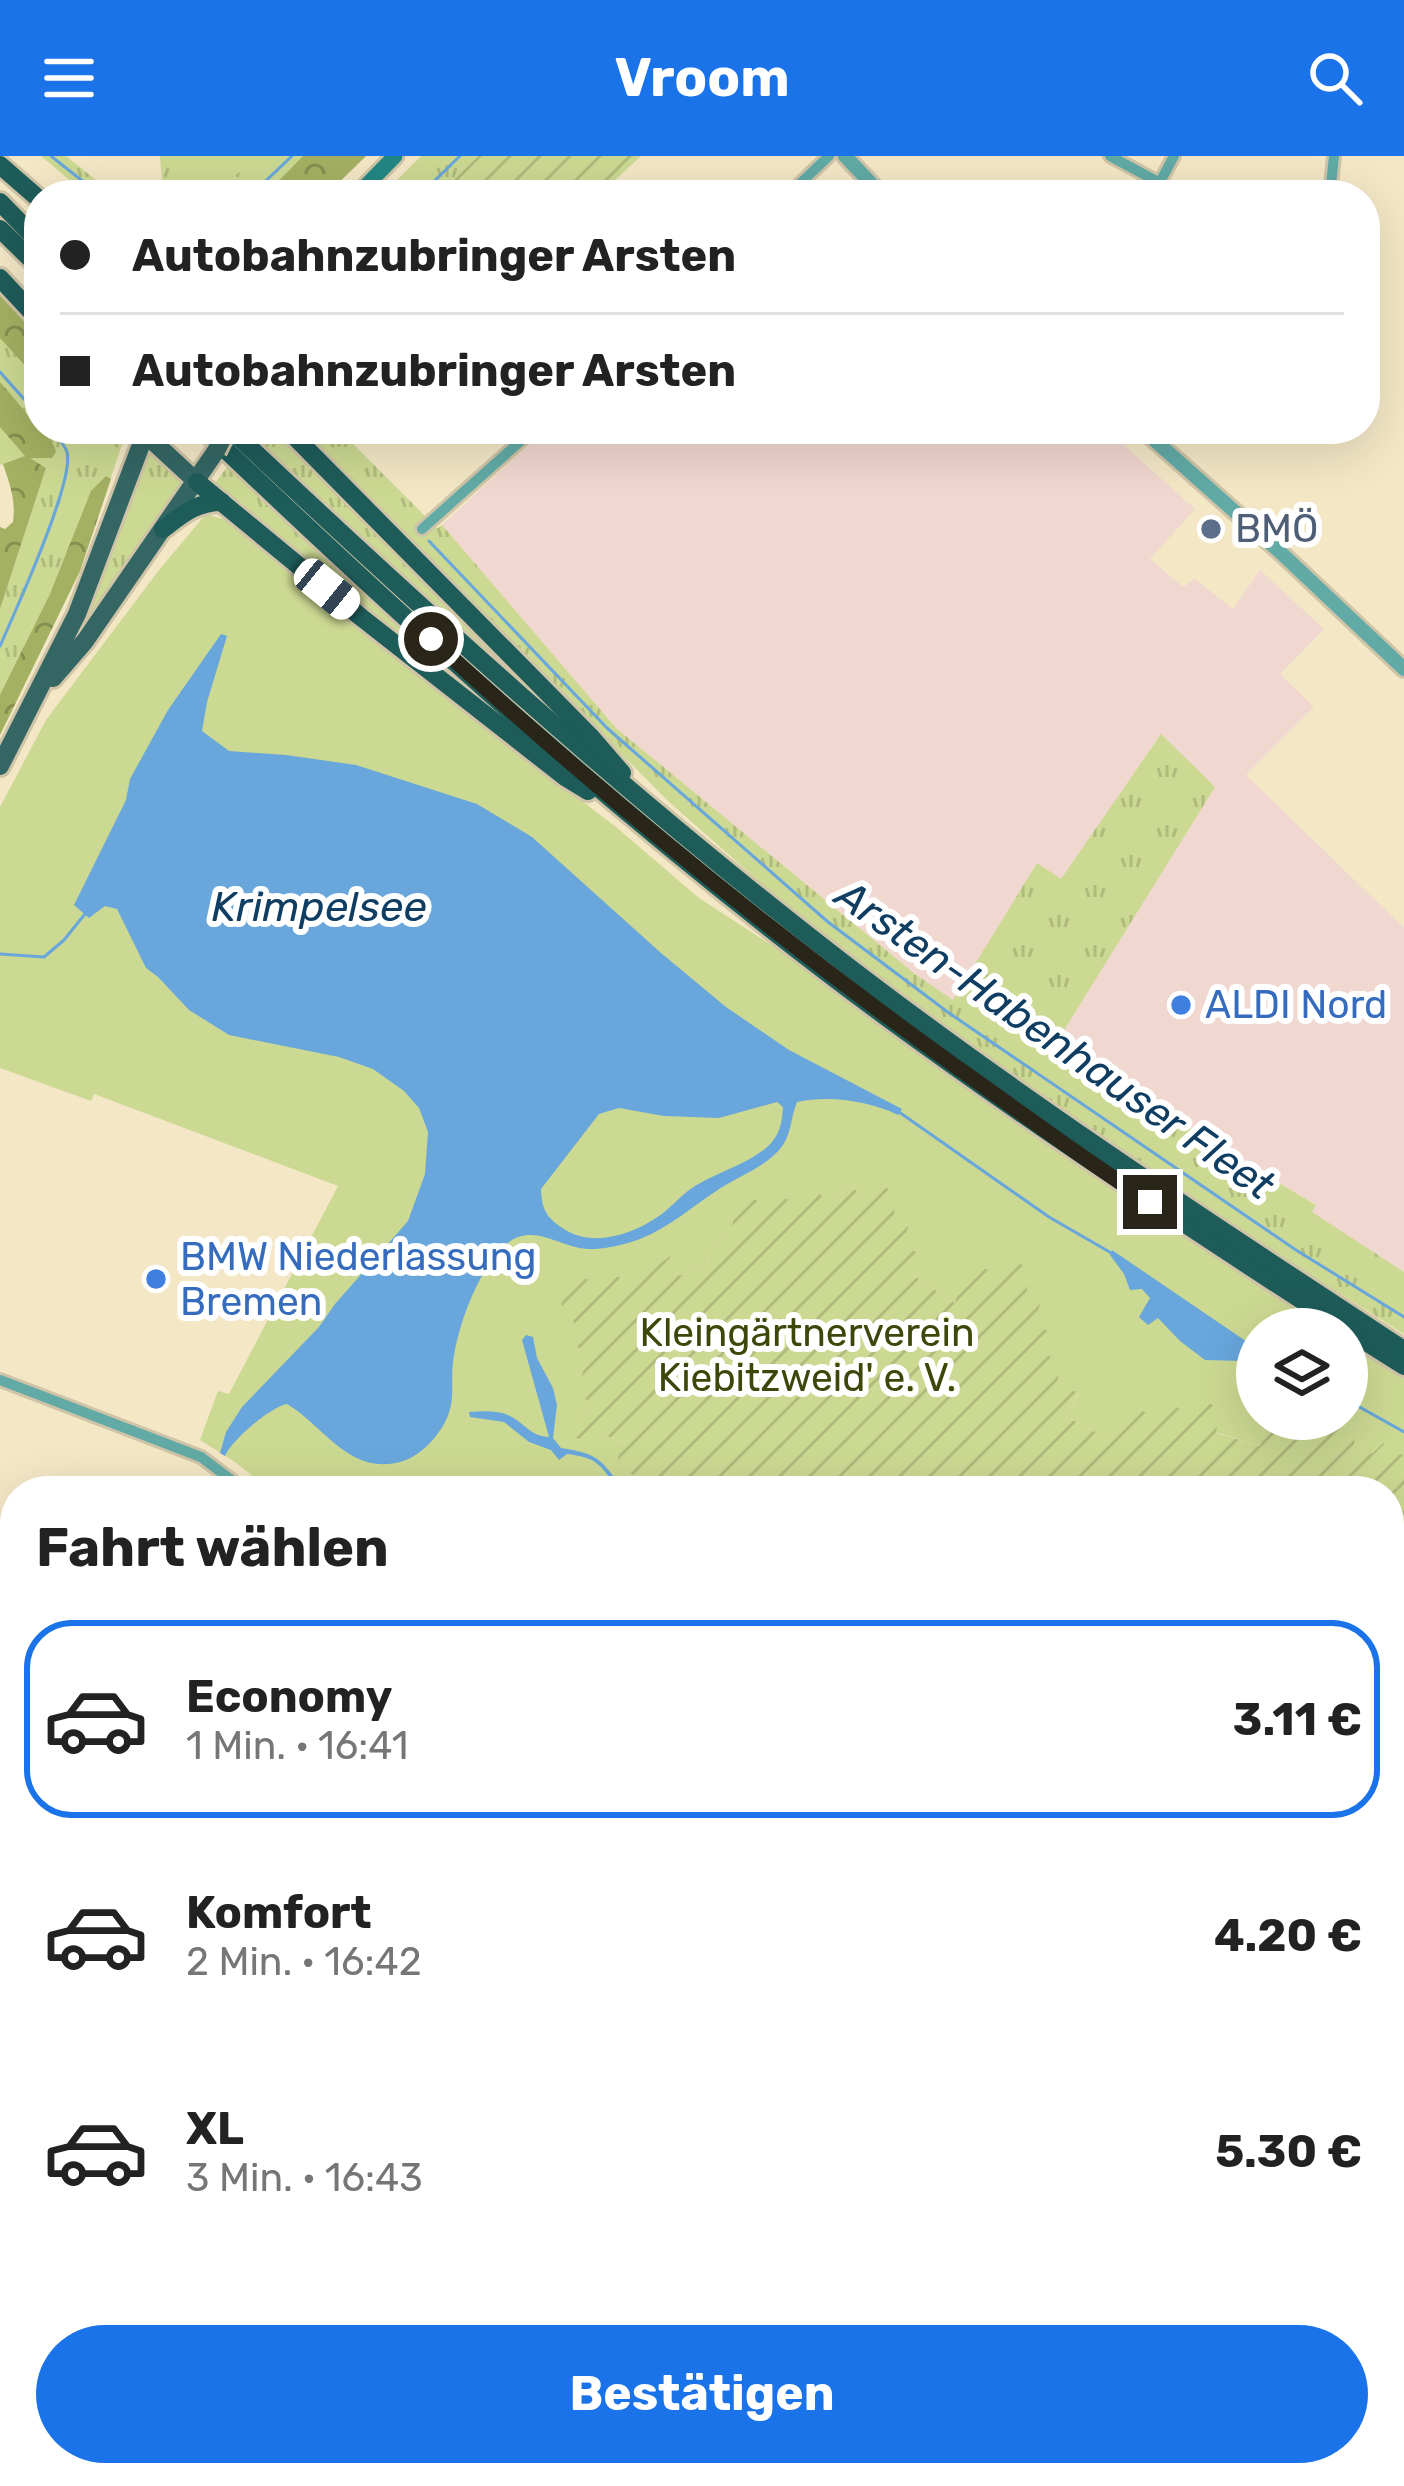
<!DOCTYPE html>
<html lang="de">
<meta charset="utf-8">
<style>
body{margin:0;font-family:Rubik,sans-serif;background:#f2f2f2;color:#222;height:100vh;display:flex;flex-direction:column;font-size:45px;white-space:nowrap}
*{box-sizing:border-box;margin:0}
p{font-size:39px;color:#767676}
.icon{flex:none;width:66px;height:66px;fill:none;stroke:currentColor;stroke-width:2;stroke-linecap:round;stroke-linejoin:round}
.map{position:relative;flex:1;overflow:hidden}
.drawer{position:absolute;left:0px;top:1320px;width:1404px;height:1011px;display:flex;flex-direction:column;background:#fff;border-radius:48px 48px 0 0;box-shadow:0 12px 48px #0002}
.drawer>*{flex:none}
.banner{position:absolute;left:24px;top:24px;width:1356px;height:264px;border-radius:48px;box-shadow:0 12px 48px #0002;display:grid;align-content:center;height:264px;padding:0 36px;background:#fff}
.tools{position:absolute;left:1236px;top:1152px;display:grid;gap:24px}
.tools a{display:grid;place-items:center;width:132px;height:132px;border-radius:50%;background:#fff;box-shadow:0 12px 48px #0002;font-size:60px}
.end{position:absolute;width:54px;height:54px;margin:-27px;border:15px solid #292518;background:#fff;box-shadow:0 0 0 6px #fff}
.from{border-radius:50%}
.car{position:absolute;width:36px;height:72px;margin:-36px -18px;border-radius:15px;box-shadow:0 0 9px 3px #0007;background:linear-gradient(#fff 24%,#345 0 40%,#fff 0 76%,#345 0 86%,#fff 0)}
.banner b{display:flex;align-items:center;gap:42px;height:114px;font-size:45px}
.banner b+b{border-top:3px solid #e0e0e0}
.banner i{width:30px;height:30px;background:#222}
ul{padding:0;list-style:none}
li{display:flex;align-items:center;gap:36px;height:198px;margin:0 24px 18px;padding:0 12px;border:6px solid transparent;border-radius:48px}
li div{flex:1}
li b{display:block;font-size:45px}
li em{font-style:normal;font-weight:700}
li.active{border-color:#1a73e8}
li>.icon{width:108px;height:108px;stroke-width:1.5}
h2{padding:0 36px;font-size:54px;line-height:144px}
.primary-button{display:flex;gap:24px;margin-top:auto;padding:24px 36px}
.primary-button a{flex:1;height:138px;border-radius:72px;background:#1a73e8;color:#fff;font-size:48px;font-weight:700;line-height:138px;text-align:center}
header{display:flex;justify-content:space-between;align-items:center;height:156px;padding:0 36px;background:#1a73e8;color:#fff;font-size:54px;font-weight:700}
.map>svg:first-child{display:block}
</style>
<header><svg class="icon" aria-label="menu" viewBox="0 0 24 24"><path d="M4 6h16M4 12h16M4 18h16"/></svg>Vroom<svg class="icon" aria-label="search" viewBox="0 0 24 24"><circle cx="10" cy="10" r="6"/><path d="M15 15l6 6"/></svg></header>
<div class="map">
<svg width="1404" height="2330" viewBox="0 0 1404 2330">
<defs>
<pattern id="grass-tufts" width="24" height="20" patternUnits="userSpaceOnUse" patternTransform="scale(3)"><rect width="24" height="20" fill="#ccd992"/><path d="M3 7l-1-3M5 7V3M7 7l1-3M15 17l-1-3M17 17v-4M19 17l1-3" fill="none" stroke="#afba7d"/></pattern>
<pattern id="forest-crowns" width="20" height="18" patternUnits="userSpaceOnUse" patternTransform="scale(3)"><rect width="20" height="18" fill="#a4b062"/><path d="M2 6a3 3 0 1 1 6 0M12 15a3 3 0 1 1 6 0" fill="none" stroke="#868f50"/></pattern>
<pattern id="cemetery-stones" width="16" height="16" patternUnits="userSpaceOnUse" patternTransform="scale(3)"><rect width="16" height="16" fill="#ccd992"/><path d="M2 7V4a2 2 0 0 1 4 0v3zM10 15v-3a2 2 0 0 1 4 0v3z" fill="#afba7d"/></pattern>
<pattern id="garden-furrows" width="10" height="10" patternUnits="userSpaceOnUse" patternTransform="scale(3)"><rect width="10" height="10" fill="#ccd992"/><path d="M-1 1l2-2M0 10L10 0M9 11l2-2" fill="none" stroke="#afba7d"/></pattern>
</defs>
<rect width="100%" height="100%" fill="#f3e7c6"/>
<polygon fill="#f0d7cf" points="546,273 1106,273 1195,353 1150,403 1183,431 1195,423 1233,453 1260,414 1324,473 1280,518 1314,551 1246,619 1404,772 1404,1116 1311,1056 1315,1048 1267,1020 1259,1030 1232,1012 1233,1003 1061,879 1214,632 1160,579 1061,724 1036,708 954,845 915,818 616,572 442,369"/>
<g fill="url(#grass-tufts)">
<polygon points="41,0 66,0 105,31 163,37 160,0 366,0 326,39 87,39"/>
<polygon points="421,0 478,0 437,39 382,39"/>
<polygon points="0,132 39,175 39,273 127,273 80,415 0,579 0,453 46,312 26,301 0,309"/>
<polygon points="245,273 276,273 540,543 537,546 243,277"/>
<polygon points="297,273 338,273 437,372 442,369 616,572 915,818 953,844 1037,707 1061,723 1161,578 1215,631 1061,879 1234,1004 1232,1013 1259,1030 1267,1020 1316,1049 1312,1056 1404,1116 1404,1178 1203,1051 941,867 796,758 669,646"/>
<polygon points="148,287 190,325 89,469 66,495 124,357 126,357"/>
<polygon points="230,307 509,564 505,570 212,331"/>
</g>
<g fill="url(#forest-crowns)">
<polygon points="303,0 366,0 326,39 265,39"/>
<polygon points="0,132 39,175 39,225 0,182"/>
<path d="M0,226c14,15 26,32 39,47 8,8 14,10 17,23l-4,6h-22l16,10 -46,141v-82l5,2 8,-7c3,-22 -3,-37 -10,-58l22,-8 -25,-29z"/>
<polygon points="106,320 111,323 80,415 0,579 0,539 50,438 91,335"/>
</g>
<polygon fill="url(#cemetery-stones)" points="703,2316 1356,2316 1361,2330 701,2330"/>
<g fill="#ccd992">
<path d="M173,0h86c-24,25 -48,32 -82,36z"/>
<polygon points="206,358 226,364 410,513 616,671 699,742 807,812 973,936 1106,1028 1328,1173 1257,1173 1257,1263 1304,1263 1294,1279 1260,1290 1215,1276 1184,1255 1152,1260 1113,1286 1067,1261 1078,1238 1056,1226 1042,1196 1026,1138 997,1120 956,1148 914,1120 904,1088 866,1040 850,1031 830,1045 767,1051 714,1088 707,1109 680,1120 633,1129 574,1165 589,1198 593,1248 579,1263 621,1288 636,1320 631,1335 271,1335 235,1306 200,1284 218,1235 229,1238 338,1030 94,938 91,945 0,912 0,651 46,564 159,414"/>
<polygon points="1347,1185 1404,1221 1404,1317 1354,1288 1358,1271 1344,1263 1347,1263"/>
<polygon points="1404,1362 1404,1635 1389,1656 1389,1363 1398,1368"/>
<polygon points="1404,2095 1404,2244 1400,2245 1389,2210 1389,2162 1396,2096"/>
</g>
<g fill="url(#garden-furrows)">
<polygon points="478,0 641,0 599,39 437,39"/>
<polygon points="880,1028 896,1038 894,1057 909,1067 904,1088 920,1099 914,1120 955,1147 961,1124 979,1109 997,1119 1014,1104 1031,1114 1026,1138 1041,1145 1034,1167 1051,1177 1042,1196 1062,1208 1057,1226 1078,1237 1067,1261 1112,1285 1114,1268 1137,1252 1152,1260 1167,1246 1184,1255 1195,1241 1220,1252 1216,1277 1260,1290 1269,1270 1294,1279 1304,1263 1328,1271 1334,1263 1344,1263 1358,1271 1354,1288 1372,1298 1383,1287 1404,1300 1399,1313 1404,1317 1404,1362 1398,1368 1389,1363 1389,1335 631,1335 635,1320 617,1309 621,1288 603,1277 591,1289 575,1281 579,1263 593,1248 576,1237 589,1198 571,1187 574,1166 562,1157 561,1122 583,1121 597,1129 613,1118 633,1129 670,1100 680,1120 707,1109 714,1088 731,1076 735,1056 751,1041 767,1051 779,1039 796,1048 813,1034 830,1045 850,1031 866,1040"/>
</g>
<g fill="#68a6dc" fill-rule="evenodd">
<path d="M221,478l6,2 -20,66 -5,29 27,20 57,4 70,10 121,39 55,33 129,116 65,54 63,43 113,59 -4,6c-29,-14 -69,-20 -101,-13 -6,14 -5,29 -14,43 -14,20 -38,28 -59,41 -28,17 -53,41 -84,53 -13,5 -30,9 -45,10 -35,2 -63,-32 -93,-1 -25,25 -45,80 -49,115 -2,15 1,32 -3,46 -5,21 -27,46 -47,52 -52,17 -80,-36 -116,-57 -17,3 -56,37 -62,52l-5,-3 6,-21 16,-25 77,-80 16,-23 73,-83 17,-47 3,-42 -9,-24 -15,-17 -31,-22 -34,-12 -110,-22 -40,-25 -31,-33 -12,-9 -29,-59 -12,-3 -16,12 -15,-13 52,-105 4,-21 38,-69zM777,946l6,5c-1,13 -2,24 -11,35 -17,20 -57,31 -80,46 -13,9 -23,22 -36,30 -27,18 -67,30 -95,9 -16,-11 -19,-19 -20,-38l58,-75 20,-6 45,8 55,2z"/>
<polygon points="1112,1094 1253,1190 1244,1205 1205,1204 1180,1185 1158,1162 1148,1169 1139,1161 1150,1142 1142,1133 1130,1134 1124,1118 1110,1099"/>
<path d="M526,1179l7,2 4,21 16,30 4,17 -4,33 8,10c40,6 40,13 64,43h-5c-20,-25 -20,-33 -53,-37l-8,6 -8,-10 -22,-8 -25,-20 -34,-5 -1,-5c14,-1 31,-2 43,5 15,9 19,19 37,20l-27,-97z"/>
</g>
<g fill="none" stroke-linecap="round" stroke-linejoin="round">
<g stroke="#68a6dc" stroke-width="3">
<polyline points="51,0 100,39"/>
<polyline points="251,39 292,0"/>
<polyline points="420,39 460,0"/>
<polyline points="0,216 39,260"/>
<polyline points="429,385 607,572 828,766 949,857 1296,1094 1404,1161"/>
<path d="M0,490c15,-34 75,-165 67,-194 -3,-9 -11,-16 -17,-23"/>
<polyline points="0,798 44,801 64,784 85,758"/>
<polyline points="899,956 1049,1061 1113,1098"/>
<polyline points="1347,1244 1404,1276"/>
<polyline points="209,1335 215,1320"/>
<polyline points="1389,1838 1404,1846"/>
</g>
<defs>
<g id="minor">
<polyline points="1110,0 1160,27"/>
<polyline points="788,39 829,0"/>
<polyline points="1153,39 1174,0"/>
<polyline points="1330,39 1334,0"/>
<polyline points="422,373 534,273"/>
<polyline points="0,1224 201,1301 246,1335"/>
<polyline points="0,2125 15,2129"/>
<polyline points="0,2263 15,2221"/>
<polyline points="149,2330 154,2316"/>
<polyline points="337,2330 343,2316"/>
<polyline points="512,2330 514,2316"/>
<polyline points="534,2330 537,2316"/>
</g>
<g id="tertiary">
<polyline points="845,0 882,39"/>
<polyline points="1142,273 1279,395 1404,513"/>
<polyline points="0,1981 15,1985"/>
<polyline points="1389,2076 1404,2077"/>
</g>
<polyline id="secondary" points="357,39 395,0"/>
<g id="primary">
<polyline points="145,278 197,326"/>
<polyline points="53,522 85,485 216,295"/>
<polyline points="0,610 77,458 147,273"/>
</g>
<g id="trunk">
<polyline points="0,9 39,43"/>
<polyline points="0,46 39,86"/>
<polyline points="0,73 39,111"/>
<polyline points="0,122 39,164"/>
<polyline points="141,273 145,278"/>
<path d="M204,273c216,207 441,410 682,588 150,110 304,211 460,312"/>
<path d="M230,273c191,180 386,357 593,518 186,145 384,274 581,403"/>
<polyline points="287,273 590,580 622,617"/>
<polyline points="197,326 362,462 565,621 588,635"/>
<path d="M163,373c20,-15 33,-27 59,-27"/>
<polyline points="1347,1174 1404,1210"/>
</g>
</defs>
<use href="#minor" stroke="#cfc4a7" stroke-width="16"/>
<use href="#tertiary" stroke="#cfc4a7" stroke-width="20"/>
<use href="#secondary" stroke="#cfc4a7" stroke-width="21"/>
<use href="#primary" stroke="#cfc4a7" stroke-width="24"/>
<use href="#trunk" stroke="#cfc4a7" stroke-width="24"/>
<use href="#minor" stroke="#61aaa6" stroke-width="10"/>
<use href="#tertiary" stroke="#61aaa6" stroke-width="14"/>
<use href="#secondary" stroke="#228783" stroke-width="15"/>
<use href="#primary" stroke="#346764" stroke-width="18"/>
<use href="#trunk" stroke="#1e5c5a" stroke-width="18"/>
<defs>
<polyline id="primary-bridge" points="216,295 227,273"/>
</defs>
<use href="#primary-bridge" stroke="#cfc4a7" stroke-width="24" stroke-linecap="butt"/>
<use href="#primary-bridge" stroke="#346764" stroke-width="18"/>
</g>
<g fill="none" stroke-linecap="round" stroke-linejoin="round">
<path stroke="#292518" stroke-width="15" d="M431,483c178,163 365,315 562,454 52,37 104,75 157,109"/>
</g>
<circle fill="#5c6f8a" stroke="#fff" stroke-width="4.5" cx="1211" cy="373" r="12"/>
<g fill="#3f7fe0" stroke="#fff" stroke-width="4.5">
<circle cx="1181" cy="849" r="12"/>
<circle cx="156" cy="1123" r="12"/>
</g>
<g text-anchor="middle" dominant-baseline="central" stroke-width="12" stroke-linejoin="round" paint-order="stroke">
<g font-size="39" fill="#4e5e75" stroke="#fff" text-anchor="start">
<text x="1235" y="373">BMÖ</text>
</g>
<g font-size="39" fill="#366cbe" stroke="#fff" text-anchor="start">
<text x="1205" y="849">ALDI Nord</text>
<text x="180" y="1101">BMW Niederlassung<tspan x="180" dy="45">Bremen</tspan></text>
</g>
<g font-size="39" fill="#3f460a" stroke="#fff">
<text x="807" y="1177">Kleingärtnerverein<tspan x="807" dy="45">Kiebitzweid' e. V.</tspan></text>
</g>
<g font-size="42" font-style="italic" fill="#0f3e62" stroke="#fff">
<text x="319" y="751">Krimpelsee</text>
<text transform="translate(1055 884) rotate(35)">Arsten-Habenhauser Fleet</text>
</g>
</g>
</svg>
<div class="tools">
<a><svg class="icon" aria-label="layers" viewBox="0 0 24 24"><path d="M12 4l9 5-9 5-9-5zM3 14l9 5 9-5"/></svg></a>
</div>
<i class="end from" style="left:431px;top:483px"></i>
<i class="end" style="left:1150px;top:1046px"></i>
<i class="car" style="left:327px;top:433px;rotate:129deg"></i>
<div class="banner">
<b><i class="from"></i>Autobahnzubringer Arsten</b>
<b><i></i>Autobahnzubringer Arsten</b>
</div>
<section class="drawer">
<h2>Fahrt wählen</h2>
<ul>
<li class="active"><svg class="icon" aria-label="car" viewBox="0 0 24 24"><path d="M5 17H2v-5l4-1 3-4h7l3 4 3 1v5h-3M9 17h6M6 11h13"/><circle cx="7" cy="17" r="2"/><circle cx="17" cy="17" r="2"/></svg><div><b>Economy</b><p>1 Min. · 16:41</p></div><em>3.11 €</em></li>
<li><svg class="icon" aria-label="car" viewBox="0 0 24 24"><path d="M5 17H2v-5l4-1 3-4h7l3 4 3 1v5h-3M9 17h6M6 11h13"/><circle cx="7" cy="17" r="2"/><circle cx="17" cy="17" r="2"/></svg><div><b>Komfort</b><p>2 Min. · 16:42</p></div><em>4.20 €</em></li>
<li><svg class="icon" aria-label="car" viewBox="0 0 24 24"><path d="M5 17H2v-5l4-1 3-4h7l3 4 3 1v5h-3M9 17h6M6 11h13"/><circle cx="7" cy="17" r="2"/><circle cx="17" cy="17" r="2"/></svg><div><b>XL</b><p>3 Min. · 16:43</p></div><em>5.30 €</em></li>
</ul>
<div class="primary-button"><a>Bestätigen</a></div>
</section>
</div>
